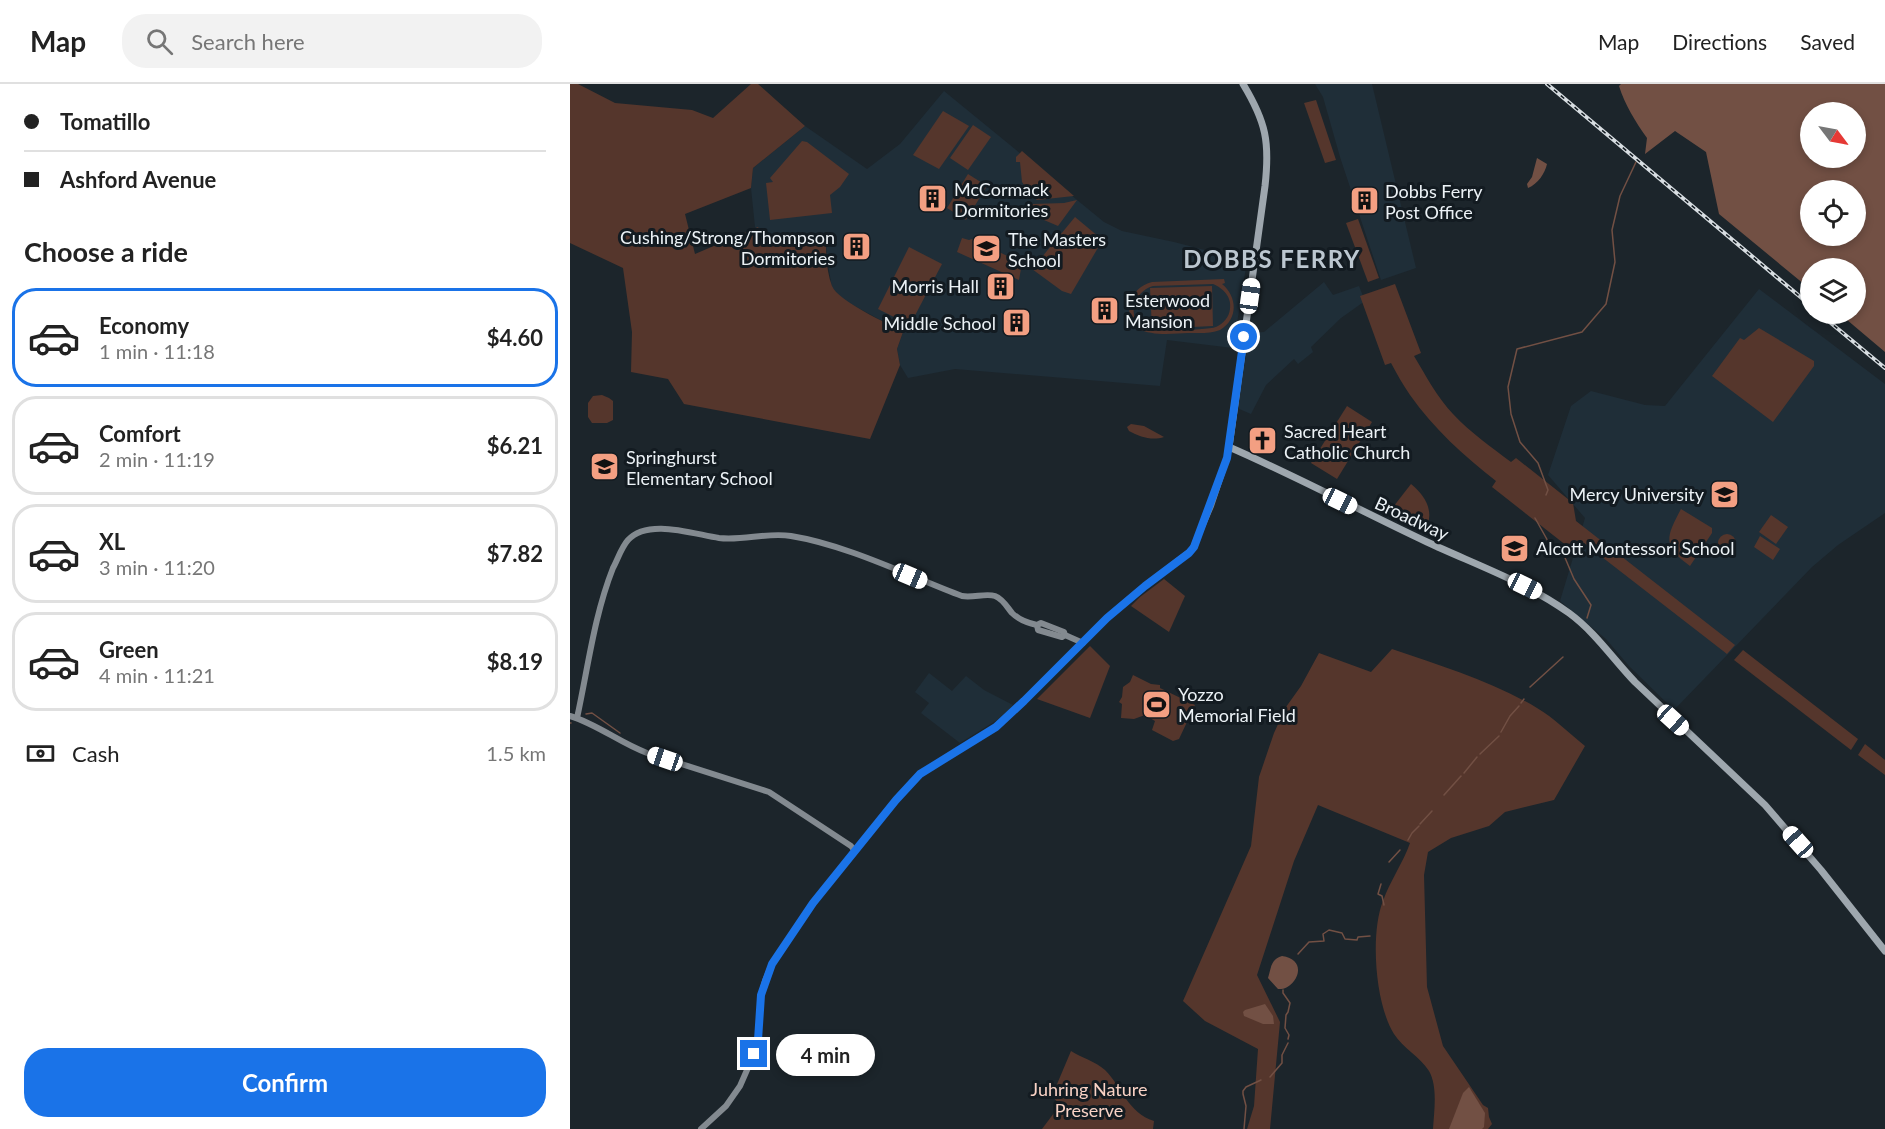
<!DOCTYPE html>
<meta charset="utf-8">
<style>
body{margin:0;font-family:Lato,sans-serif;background:#f2f2f2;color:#222;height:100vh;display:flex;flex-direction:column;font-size:22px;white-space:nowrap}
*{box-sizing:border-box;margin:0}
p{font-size:20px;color:#767676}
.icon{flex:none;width:33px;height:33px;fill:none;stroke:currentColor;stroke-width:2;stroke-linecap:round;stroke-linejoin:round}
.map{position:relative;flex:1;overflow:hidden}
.sheet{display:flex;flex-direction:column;background:#fff;width:570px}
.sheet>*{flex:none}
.top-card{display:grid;align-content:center;height:132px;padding:0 24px;background:#fff}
.needle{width:39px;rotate:122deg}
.controls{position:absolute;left:1230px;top:18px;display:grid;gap:12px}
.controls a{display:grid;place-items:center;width:66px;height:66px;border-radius:50%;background:#fff;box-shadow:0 3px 9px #0003;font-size:30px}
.end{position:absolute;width:27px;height:27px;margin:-14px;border:8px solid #1a73e8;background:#fff;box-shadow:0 0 0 3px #fff}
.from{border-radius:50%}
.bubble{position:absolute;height:42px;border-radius:21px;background:#fff;box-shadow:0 3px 9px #0003;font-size:20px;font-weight:700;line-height:42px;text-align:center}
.car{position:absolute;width:18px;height:36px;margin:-18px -9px;border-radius:8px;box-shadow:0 0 4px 2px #0007;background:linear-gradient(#fff 24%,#345 0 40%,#fff 0 76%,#345 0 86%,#fff 0)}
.top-card b{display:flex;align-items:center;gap:21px;height:57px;font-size:22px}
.top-card b+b{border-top:2px solid #e0e0e0}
.top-card i{width:15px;height:15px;background:#222}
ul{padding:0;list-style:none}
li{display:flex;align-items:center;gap:18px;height:99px;margin:0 12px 9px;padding:0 12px;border:3px solid #e0e0e0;border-radius:24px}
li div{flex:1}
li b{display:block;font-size:22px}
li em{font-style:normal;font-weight:700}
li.active{border-color:#1a73e8}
li>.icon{width:54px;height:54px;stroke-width:1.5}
h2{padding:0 24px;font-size:27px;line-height:72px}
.pay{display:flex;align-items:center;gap:15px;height:66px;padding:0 24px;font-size:22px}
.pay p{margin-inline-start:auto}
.primary-button{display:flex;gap:12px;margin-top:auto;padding:12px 24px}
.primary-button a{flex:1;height:69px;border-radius:24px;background:#1a73e8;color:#fff;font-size:24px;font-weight:700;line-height:69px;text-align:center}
header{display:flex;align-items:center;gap:36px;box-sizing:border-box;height:84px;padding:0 30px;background:#fff;border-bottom:2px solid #e0e0e0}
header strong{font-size:28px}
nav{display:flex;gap:33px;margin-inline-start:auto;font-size:21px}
.search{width:420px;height:54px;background:#f2f2f2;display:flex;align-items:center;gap:15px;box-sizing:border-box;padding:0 21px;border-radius:24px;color:#767676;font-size:22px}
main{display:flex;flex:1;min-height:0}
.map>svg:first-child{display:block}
</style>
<header>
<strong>Map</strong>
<div class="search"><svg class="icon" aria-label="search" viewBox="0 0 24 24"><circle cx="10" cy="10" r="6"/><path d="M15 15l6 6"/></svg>Search here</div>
<nav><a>Map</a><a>Directions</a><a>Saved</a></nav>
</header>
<main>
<section class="sheet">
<div class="top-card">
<b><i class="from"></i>Tomatillo</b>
<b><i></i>Ashford Avenue</b>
</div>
<h2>Choose a ride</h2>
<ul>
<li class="active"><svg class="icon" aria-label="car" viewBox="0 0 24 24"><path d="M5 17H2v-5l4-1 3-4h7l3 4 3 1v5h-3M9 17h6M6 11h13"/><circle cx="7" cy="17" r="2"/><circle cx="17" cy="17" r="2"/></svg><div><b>Economy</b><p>1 min · 11:18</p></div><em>$4.60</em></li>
<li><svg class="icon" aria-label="car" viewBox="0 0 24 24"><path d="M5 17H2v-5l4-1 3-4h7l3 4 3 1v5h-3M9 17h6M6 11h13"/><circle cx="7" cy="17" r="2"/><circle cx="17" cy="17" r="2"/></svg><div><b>Comfort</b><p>2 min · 11:19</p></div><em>$6.21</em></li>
<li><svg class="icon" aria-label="car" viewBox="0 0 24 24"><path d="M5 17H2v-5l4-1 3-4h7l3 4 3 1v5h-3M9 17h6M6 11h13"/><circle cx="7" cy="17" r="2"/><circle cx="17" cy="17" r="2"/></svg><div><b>XL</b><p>3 min · 11:20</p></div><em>$7.82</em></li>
<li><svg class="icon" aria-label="car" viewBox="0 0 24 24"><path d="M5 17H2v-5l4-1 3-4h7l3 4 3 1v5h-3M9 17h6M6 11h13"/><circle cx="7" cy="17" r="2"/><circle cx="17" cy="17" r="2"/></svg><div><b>Green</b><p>4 min · 11:21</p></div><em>$8.19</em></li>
</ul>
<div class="pay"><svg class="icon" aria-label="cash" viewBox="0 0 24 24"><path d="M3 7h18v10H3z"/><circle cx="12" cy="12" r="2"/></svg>Cash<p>1.5 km</p></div>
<div class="primary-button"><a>Confirm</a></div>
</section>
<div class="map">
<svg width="1315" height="1045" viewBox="0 0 1315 1045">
<rect width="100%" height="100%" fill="#1c252b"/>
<g fill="#1f2e38">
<polygon points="745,0 802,0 846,184 811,196 770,73 753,13"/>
<polygon points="374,7 534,138 552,147 604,158 677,177 663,264 597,256 590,302 385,285 338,294 330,281 327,265 333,248 275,217 262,204 257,174 256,159 216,159 193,152 185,143 181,104 183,84 235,42 297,85 330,60"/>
<polygon points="754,198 763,211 789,202 795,217 771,234 741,263 743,268 728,280 724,275 696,301 681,330 667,324 680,249 694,248"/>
<polygon points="1189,205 1315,300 1315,429 1268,461 1242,483 1104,626 1059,582 1036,555 990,517 1015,434 978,391 1001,322 1021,307 1075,321 1095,322"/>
<polygon points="359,589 382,607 396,592 414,606 443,621 439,626 427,636 390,659 351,629 359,619 345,608"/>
</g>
<g fill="#55362c" fill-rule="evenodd">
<path d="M0,0h8l37,19 77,7 21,8 38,-34h7l47,42 -52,42 -2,20 -66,26 10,40 63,-27 5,9 23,7h40c0,14 1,30 6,43 6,15 55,37 71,46l-6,17 3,16 -30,74 -186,-35 -16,-25 -37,-7 1,-40 -9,-64 -53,-25z"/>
<polygon points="746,16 766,76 755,79 734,19"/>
<polygon points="373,27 399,42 369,85 343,71"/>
<polygon points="403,41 421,53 398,86 380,74"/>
<polygon points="232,57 237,58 279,90 270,103 260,111 262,129 200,136 196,99 203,98 200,94"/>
<polygon points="452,67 504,112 467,116 452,104 454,101 452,98 450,78 446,78 446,73"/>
<polygon points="398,90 417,102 396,136 377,124"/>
<polygon points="507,116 488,142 453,127 463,120 494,119"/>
<polygon points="505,133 529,153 529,162 501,210 492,207 462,185"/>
<polygon points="788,135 809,194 798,198 776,139"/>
<polygon points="392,154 399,156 402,155 452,179 449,196 387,168"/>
<polygon points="339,163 372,180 340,241 308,225"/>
<path d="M654,195l1,4 -3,1c15,12 17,35 -2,46 -9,4 -22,3 -32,3 -22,1 -65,7 -58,-30 3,-11 11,-18 22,-21zM643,200c10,4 19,13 17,25 -1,8 -6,14 -14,18 -8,3 -62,5 -70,1 -21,-10 -13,-36 7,-42z"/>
<path d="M825,200l26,69 -7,3c12,20 23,41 39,58 18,19 38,33 58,48l5,-4 57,45 3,18 159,124 -8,9 -147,-114 1,17 -89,-70 4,-6c-32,-25 -62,-52 -86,-86 -7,-10 -13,-21 -19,-32l-6,2 -25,-69z"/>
<polygon points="642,202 643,242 582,245 580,204"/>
<polygon points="1189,244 1244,277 1244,282 1203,338 1142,292 1170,254 1174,256"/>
<polygon points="32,311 39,314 43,317 43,336 37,339 22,339 18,333 18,319 23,312"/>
<polygon points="777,322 802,338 767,395 741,379"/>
<path d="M561,340l13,2 20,11c-12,4 -24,0 -35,-6l-2,-4z"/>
<path d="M841,400c15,12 25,30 13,47l-33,-16 -1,-4z"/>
<path d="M1111,425l31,19v5l-22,33c-28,-20 -24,-29 -9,-57z"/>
<polygon points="1201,431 1218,443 1206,460 1189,448"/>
<circle cx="1157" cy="459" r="9"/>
<polygon points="1190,452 1210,465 1203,476 1184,463"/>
<polygon points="594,495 615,512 599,548 561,522 570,513"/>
<polygon points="520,562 540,582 520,634 467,615"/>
<path d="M822,565c49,17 100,32 145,59 17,10 32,25 48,38l-31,54 -49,12 -16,14 -38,12 -23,14 -4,23 3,112 16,59 40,59 5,3 1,9 3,7 -4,5h-55c1,-18 5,-42 -4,-58 -9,-14 -26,-23 -35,-37 -19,-30 -24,-101 -11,-133 7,-20 20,-38 27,-58l-92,-38 -24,56 -37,114 23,47 -10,107h-23l7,-23 4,-57 -53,-28 -22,-20 68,-155 8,-69 15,-44 12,-26 15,-21 18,-33 52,19z"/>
<polygon points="1173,566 1288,655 1281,666 1164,576"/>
<polygon points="563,591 581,600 590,601 590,604 625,621 609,655 603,657 582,646 585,637 575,631 564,635 551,634 552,620 549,618 552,613 553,603 560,598"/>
<polygon points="1295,660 1315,676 1315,691 1288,671"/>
<path d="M501,967c11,7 24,10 34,19 17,17 23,43 49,51l-1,8h-111l18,-24 -8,-9z"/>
</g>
<g fill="#725044" fill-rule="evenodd">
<path d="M1051,0h264v268l-45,-38h16v-46h-46v21l-91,-75 -13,-62 -31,-21 -30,23 2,-16c-12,-17 -22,-33 -28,-52zM1240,28h46v46h-46zM1240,106h46v46h-46z"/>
<path d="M967,74l10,6c-2,9 -9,20 -19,24l-1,-4 5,-7z"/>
<path d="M712,872c29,4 13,35 -4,33l-10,-11c3,-10 3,-19 14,-22z"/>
<polygon points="695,920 703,932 704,940 693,940 674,932 673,928 675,926"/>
<polygon points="899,1003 915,1029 914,1043 912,1045 879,1045 893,1009"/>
</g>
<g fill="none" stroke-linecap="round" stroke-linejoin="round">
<g stroke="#725044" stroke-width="1.5">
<polyline points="976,411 978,406 968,379 950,358 941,330 938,303 947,265 1012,248 1036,220 1045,178 1042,146 1050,112 1066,78"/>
<polyline points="965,434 979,459 993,469 1004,495 1021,521 1017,534"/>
<polyline points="960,603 993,573"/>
<polyline points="951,619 954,615"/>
<polyline points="16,630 22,629 50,649"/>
<polyline points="0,639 1,639"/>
<polyline points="931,648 940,632 949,622"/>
<polyline points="910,670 929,652"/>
<polyline points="894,689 907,673"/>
<polyline points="874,711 891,692"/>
<polyline points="850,740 862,727"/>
<polyline points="838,756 842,749 849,742"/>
<polyline points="819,778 830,766"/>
<polyline points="811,800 808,810 812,812 814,821"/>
<polyline points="728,870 739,858 754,857 753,850 759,846 772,849 775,855 787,856 788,853 800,852"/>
<polyline points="713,906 713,909 720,919 718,928 716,931 715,944 719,951 718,955"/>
<polyline points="700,993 712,979 712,971 718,959"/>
<polyline points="674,1045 676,1022 673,1010 673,1007 676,1003 691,996"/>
</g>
<g stroke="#838a90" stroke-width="6">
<polyline points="467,541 468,546 492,553 495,551"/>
<path d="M0,632c27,8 50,27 77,37l122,39 82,54 4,5"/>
<path d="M7,634c11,-50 17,-102 36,-150 5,-9 8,-20 15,-28 20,-22 65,-6 91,-2 24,3 48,-6 72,-2 56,9 118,40 171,60 11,2 24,-3 33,0 8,3 12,11 17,17 7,7 15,10 25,12l4,-2 23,9 1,3 18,8"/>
<polyline points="131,1045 156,1022 170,1002 184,970 188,956 191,911 195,897 202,880 243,819 326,716 350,690 426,643 454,617 537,534 575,502 622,466 641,422 657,374 659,363"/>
</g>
<path stroke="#9ea7ae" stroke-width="7" d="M673,0c23,38 27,58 22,102l-36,261c67,29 132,64 198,95 47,22 99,40 142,71 26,19 44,46 66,69l130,123 56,65 64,81"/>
<defs>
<g id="rail">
<polyline points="977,0 1240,221"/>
<polyline points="1250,230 1315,284"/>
</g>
</defs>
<use href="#rail" stroke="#d7dde1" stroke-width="4"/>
<use href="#rail" stroke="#131b21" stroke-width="1.5" stroke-dasharray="4.5" stroke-linecap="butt"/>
</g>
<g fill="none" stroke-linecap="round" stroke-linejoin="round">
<polyline stroke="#1a73e8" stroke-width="8" points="184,970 188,956 191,911 202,880 243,819 326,716 350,690 426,643 454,617 537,534 575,502 619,469 624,463 657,374 674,253"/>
</g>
<defs>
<symbol id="building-square" viewBox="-11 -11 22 22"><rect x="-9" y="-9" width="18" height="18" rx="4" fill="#f39f82" stroke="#131b21"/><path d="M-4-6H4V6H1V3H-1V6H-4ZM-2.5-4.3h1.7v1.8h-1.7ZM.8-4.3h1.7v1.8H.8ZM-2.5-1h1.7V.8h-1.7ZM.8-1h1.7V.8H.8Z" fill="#111"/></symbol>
<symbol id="school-square" viewBox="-11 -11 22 22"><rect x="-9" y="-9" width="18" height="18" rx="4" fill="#f39f82" stroke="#131b21"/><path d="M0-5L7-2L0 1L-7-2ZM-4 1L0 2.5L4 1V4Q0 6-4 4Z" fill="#111"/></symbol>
<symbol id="church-square" viewBox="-11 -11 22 22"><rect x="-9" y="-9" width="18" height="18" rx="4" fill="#f39f82" stroke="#131b21"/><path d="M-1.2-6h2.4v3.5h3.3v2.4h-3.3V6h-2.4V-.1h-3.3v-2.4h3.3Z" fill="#111"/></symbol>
<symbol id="university-square" viewBox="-11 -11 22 22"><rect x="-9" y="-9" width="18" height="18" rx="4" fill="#f39f82" stroke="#131b21"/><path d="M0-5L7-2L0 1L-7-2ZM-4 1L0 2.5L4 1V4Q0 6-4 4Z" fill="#111"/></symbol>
<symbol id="stadium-square" viewBox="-11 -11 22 22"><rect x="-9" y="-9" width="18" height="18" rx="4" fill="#f39f82" stroke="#131b21"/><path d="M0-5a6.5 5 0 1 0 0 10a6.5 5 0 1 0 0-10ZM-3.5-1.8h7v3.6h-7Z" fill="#111"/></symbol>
</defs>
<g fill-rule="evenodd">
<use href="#building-square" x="346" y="98" width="33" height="33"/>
<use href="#building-square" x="778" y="100" width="33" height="33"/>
<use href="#building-square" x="270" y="146" width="33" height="33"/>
<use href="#school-square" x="400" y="148" width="33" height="33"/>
<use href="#building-square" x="414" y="186" width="33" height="33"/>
<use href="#building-square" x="518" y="210" width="33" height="33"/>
<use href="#building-square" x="430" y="222" width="33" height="33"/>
<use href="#church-square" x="676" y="340" width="33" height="33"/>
<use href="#school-square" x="18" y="366" width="33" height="33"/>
<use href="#university-square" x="1138" y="394" width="33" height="33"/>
<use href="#school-square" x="928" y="448" width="33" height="33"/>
<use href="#stadium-square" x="570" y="604" width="33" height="33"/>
</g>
<g text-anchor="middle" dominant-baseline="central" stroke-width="6" stroke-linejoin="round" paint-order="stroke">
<g font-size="18" fill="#ecf2f6" stroke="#131b21" text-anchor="start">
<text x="384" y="105">McCormack<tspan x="384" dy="21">Dormitories</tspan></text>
<text x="815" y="107">Dobbs Ferry<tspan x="815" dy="21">Post Office</tspan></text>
<text x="265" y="153" text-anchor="end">Cushing/Strong/Thompson<tspan x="265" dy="21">Dormitories</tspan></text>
<text x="438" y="155">The Masters<tspan x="438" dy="21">School</tspan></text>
<text x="409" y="202" text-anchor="end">Morris Hall</text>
<text x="555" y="216">Esterwood<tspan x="555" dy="21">Mansion</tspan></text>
<text x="426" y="239" text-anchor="end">Middle School</text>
<text x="714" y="347">Sacred Heart<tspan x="714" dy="21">Catholic Church</tspan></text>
<text x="56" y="373">Springhurst<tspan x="56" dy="21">Elementary School</tspan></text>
<text x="1134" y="410" text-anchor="end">Mercy University</text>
<text x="966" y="464">Alcott Montessori School</text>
<text x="608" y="610">Yozzo<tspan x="608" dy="21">Memorial Field</tspan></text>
</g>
<g font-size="18" fill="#ecf2f6" stroke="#131b21">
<text transform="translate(842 434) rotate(25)">Broadway</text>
</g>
<g font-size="18" fill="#f9d2c5" stroke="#131b21">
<text x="519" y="1005">Juhring Nature<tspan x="519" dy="21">Preserve</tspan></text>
</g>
<g font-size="24" font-weight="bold" letter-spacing="1.5" fill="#bcc7d0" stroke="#131b21">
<text x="702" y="174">DOBBS FERRY</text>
</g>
</g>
</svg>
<div class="controls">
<a><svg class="needle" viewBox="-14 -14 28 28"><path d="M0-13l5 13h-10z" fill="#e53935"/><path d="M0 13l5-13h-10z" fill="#767676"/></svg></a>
<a><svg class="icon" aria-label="locate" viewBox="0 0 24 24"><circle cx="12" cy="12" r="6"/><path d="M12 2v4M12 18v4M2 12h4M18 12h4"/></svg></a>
<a><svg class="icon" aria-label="layers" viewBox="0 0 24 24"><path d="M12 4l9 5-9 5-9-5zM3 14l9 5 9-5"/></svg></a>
</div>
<i class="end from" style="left:674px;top:253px"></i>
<i class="end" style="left:184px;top:970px"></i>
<div class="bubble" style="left:206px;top:950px;width:99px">4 min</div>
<i class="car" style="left:680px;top:212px;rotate:8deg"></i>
<i class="car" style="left:770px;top:417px;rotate:116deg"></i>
<i class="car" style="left:340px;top:492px;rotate:113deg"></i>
<i class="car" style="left:955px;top:502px;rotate:116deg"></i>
<i class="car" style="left:1103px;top:636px;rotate:132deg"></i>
<i class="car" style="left:95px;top:675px;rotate:289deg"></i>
<i class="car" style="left:1228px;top:758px;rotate:318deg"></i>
</div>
</main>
